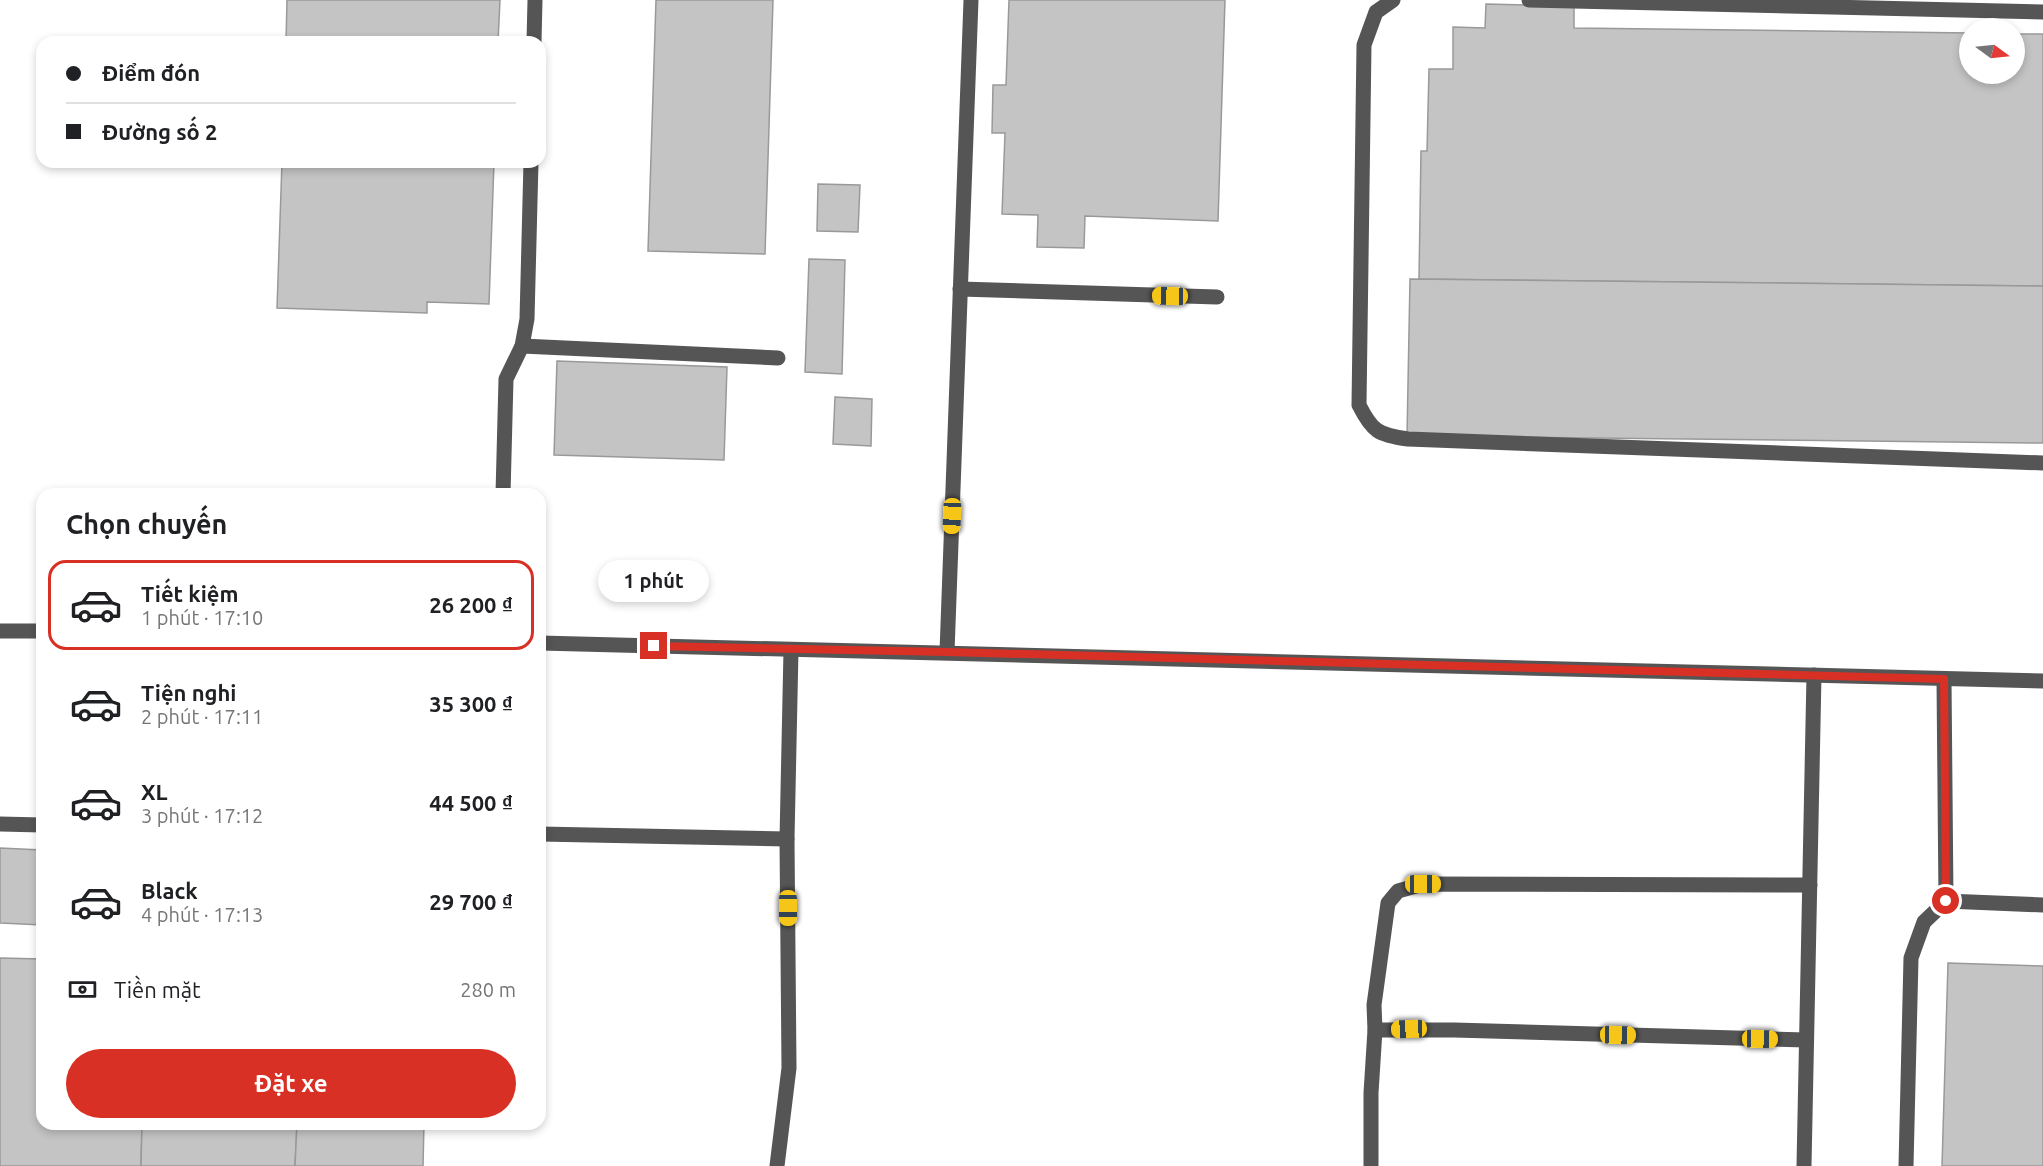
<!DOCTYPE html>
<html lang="vi">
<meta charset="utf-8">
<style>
body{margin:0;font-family:Ubuntu,sans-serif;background:#f6f6f6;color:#202124;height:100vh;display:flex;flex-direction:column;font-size:22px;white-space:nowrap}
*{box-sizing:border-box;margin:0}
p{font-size:20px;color:#757577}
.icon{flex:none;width:33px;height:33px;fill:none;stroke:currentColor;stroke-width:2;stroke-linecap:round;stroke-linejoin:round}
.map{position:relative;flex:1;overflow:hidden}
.side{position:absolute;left:36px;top:488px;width:510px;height:642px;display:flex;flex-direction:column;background:#fff;border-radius:18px;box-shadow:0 3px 9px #0003}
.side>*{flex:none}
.hud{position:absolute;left:36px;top:36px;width:510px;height:132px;border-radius:18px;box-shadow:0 3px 9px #0003;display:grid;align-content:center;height:132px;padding:0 30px;background:#fff}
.needle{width:39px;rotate:105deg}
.buttons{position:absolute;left:1959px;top:18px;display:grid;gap:12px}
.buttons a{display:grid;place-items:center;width:66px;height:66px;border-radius:50%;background:#fff;box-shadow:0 3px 9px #0003;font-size:30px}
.end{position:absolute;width:27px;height:27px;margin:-14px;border:8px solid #d93025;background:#fff;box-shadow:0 0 0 3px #fff}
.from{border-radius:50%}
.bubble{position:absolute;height:42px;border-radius:21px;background:#fff;box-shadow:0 3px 9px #0003;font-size:20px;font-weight:700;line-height:42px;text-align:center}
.car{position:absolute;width:18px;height:36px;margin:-18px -9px;border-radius:8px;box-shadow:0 0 4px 2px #0007;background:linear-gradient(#f5c518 24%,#345 0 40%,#f5c518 0 76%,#345 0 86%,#f5c518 0)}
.hud b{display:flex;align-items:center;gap:21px;height:57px;font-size:22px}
.hud b+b{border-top:2px solid #e0e0e0}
.hud i{width:15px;height:15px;background:#202124}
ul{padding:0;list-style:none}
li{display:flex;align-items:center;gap:18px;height:90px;margin:0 12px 9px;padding:0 18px;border:3px solid transparent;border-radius:18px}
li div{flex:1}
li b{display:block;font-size:22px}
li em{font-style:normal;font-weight:700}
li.current{border-color:#d93025}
li>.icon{width:54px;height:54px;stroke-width:1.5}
h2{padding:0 30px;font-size:27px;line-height:72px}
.pay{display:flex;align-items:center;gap:15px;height:66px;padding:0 30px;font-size:22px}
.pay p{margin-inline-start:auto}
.button{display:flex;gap:12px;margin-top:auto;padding:12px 30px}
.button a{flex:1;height:69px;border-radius:36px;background:#d93025;color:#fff;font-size:24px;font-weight:700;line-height:69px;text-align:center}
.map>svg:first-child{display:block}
</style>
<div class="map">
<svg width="2043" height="1166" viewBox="0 0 2043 1166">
<rect width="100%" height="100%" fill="#fff"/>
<g fill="#c4c4c4" stroke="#999" stroke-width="1.5">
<polygon points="287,0 500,0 498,42 286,42"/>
<polygon points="656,0 773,0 765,254 648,251"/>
<polygon points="1009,0 1225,0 1218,221 1085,216 1084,248 1037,247 1038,215 1002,214 1005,133 992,133 993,85 1006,85"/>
<polygon points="1486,4 1574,6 1574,28 1970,33 1970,74 2014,74 2014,34 2043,34 2043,286 1419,279 1421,151 1427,151 1429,69 1453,69 1453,27 1485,28"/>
<polygon points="282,162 494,162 489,304 427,302 427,313 277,308"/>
<polygon points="818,184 860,185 858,232 817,231"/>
<polygon points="809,259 845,260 842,374 805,372"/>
<polygon points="1410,279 2043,286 2043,443 1407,436"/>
<polygon points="557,361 727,367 724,460 554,455"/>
<polygon points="835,397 872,399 871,446 833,444"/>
<polygon points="0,848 42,850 42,925 0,923"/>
<polygon points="0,958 42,959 42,1124 142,1124 141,1166 0,1166"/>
<polygon points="1948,963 2043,966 2043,1166 1942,1166"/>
<polygon points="142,1124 297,1124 295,1166 141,1166"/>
<polygon points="297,1124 424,1124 423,1166 295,1166"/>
</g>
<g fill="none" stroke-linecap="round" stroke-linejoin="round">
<g stroke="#555" stroke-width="15">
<path d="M1393,0l-17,12 -12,33 -5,360c13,26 19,30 49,34l635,24"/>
<polyline points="1529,0 2043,12"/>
<polyline points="534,42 535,0"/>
<polyline points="960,289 1217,297"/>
<polyline points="522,346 778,358"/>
<polyline points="503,494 506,379 522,346 527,319 531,162"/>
<polyline points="0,631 42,631"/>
<polyline points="540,643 2043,681"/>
<polyline points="947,652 971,0"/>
<polyline points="1944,679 1946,901 2043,905"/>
<polyline points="0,824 42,825"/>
<polyline points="540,834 787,839"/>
<polyline points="1375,1030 1454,1030 1806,1040"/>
<polyline points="777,1166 789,1068 787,839 791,650"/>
<polyline points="1371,1166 1371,1093 1375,1030 1374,1005 1388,903 1398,891 1423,884 1810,885"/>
<polyline points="1804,1166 1814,675"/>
<polyline points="1906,1166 1911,958 1924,922 1946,901"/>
</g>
</g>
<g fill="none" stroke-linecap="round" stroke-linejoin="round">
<polyline stroke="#d93025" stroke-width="8" points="654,646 947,652 1944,679 1946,901"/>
</g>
</svg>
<div class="buttons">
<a><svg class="needle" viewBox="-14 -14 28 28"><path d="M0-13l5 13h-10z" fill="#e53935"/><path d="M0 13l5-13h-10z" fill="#757577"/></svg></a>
</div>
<i class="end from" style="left:1946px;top:901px"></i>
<i class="end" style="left:654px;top:646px"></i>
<div class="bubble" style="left:598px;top:560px;width:111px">1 phút</div>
<i class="car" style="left:1170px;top:296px;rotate:271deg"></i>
<i class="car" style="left:952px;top:516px;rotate:182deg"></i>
<i class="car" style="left:1423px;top:884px;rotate:90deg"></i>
<i class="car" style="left:788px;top:908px;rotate:180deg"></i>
<i class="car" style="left:1409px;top:1029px;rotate:268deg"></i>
<i class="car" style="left:1618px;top:1035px;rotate:91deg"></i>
<i class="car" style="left:1760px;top:1039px;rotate:91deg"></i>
<div class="hud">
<b><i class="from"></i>Điểm đón</b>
<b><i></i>Đường số 2</b>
</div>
<section class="side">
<h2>Chọn chuyến</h2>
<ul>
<li class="current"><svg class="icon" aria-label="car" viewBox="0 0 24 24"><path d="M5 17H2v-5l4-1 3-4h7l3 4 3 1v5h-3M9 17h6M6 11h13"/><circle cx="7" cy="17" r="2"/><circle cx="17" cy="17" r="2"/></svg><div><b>Tiết kiệm</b><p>1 phút · 17:10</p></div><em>26 200 ₫</em></li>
<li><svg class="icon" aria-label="car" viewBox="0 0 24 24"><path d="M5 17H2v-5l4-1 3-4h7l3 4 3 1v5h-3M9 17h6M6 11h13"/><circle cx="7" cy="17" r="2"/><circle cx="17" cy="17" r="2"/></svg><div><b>Tiện nghi</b><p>2 phút · 17:11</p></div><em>35 300 ₫</em></li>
<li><svg class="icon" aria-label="car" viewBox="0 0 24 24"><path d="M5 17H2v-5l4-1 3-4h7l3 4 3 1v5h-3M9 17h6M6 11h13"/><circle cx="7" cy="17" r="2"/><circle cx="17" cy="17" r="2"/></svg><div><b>XL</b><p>3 phút · 17:12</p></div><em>44 500 ₫</em></li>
<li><svg class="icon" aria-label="car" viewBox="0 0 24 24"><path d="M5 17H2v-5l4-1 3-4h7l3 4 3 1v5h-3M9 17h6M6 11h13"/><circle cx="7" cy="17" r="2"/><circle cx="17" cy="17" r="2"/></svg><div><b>Black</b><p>4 phút · 17:13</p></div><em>29 700 ₫</em></li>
</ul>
<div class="pay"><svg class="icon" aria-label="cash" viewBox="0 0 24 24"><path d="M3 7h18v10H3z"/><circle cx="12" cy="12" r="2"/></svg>Tiền mặt<p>280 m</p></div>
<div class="button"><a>Đặt xe</a></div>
</section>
</div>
